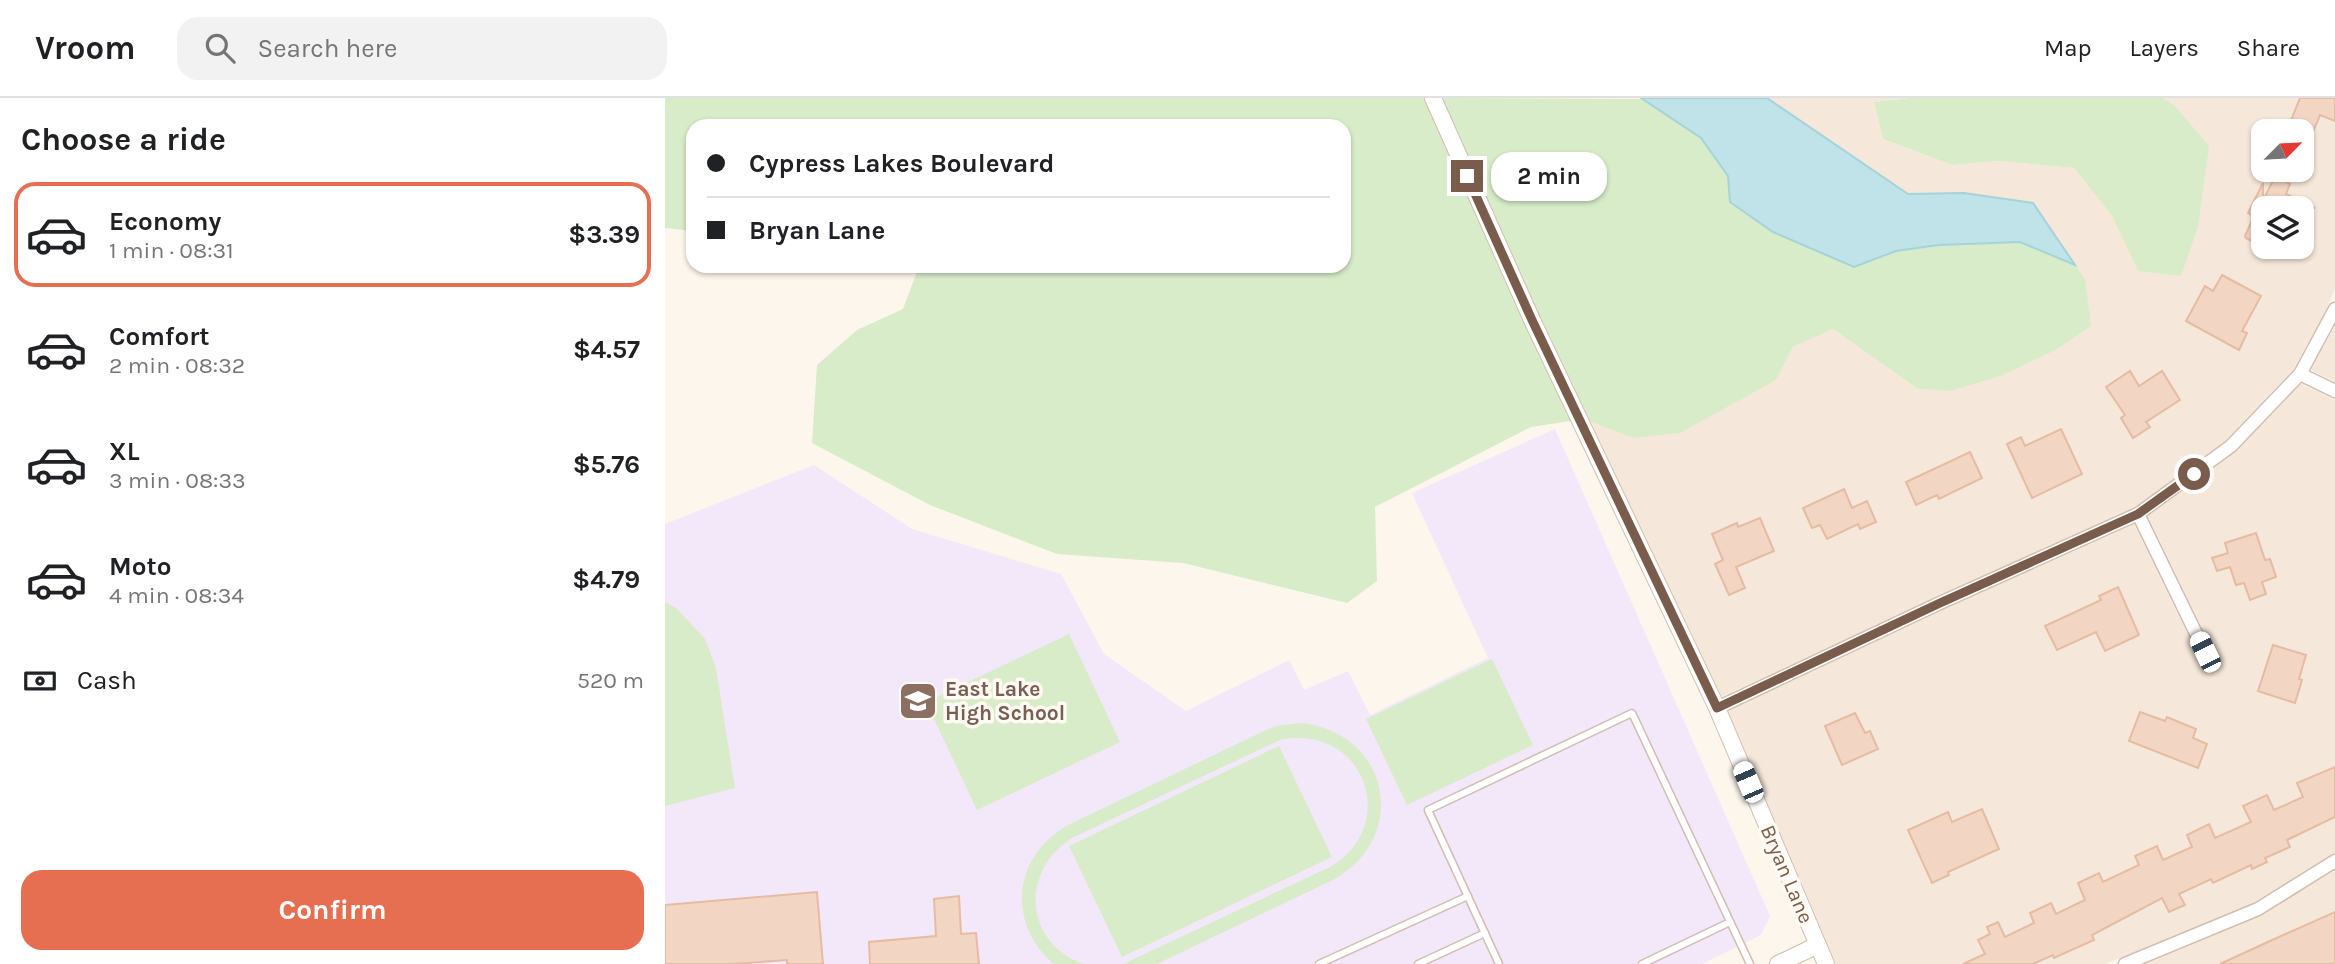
<!DOCTYPE html>
<meta charset="utf-8">
<style>
body{margin:0;font-family:Karla,sans-serif;background:#f2f2f2;color:#202124;height:100vh;display:flex;flex-direction:column;font-size:26px;white-space:nowrap}
*{box-sizing:border-box;margin:0}
p{font-size:23px;color:#757577}
.icon{flex:none;width:38px;height:38px;fill:none;stroke:currentColor;stroke-width:2;stroke-linecap:round;stroke-linejoin:round}
.map{position:relative;flex:1;overflow:hidden}
.side{display:flex;flex-direction:column;background:#fff;width:665px}
.side>*{flex:none}
.hud{position:absolute;left:21px;top:21px;width:665px;height:154px;border-radius:21px;box-shadow:0 2px 5px #0004;display:grid;align-content:center;height:154px;padding:0 21px;background:#fff}
.needle{width:46px;rotate:66deg}
.controls{position:absolute;left:1586px;top:21px;display:grid;gap:14px}
.controls a{display:grid;place-items:center;width:63px;height:63px;border-radius:14px;background:#fff;box-shadow:0 2px 5px #0004;font-size:35px}
.end{position:absolute;width:32px;height:32px;margin:-16px;border:9px solid #7a5c4d;background:#fff;box-shadow:0 0 0 4px #fff}
.from{border-radius:50%}
.bubble{position:absolute;height:49px;border-radius:21px;background:#fff;box-shadow:0 2px 5px #0004;font-size:23px;font-weight:700;line-height:49px;text-align:center}
.car{position:absolute;width:21px;height:42px;margin:-21px -10px;border-radius:9px;box-shadow:0 0 5px 2px #0007;background:linear-gradient(#fff 24%,#345 0 40%,#fff 0 76%,#345 0 86%,#fff 0)}
.hud b{display:flex;align-items:center;gap:24px;height:66px;font-size:26px}
.hud b+b{border-top:2px solid #e0e0e0}
.hud i{width:18px;height:18px;background:#202124}
ul{padding:0;list-style:none}
li{display:flex;align-items:center;gap:21px;height:105px;margin:0 14px 10px;padding:0 7px;border:4px solid transparent;border-radius:21px}
li div{flex:1}
li b{display:block;font-size:26px}
li em{font-style:normal;font-weight:700}
li.selected{border-color:#e76f51}
li>.icon{width:63px;height:63px;stroke-width:1.5}
h2{padding:0 21px;font-size:32px;line-height:84px}
.pay{display:flex;align-items:center;gap:18px;height:77px;padding:0 21px;font-size:26px}
.pay p{margin-inline-start:auto}
.primary-button{display:flex;gap:14px;margin-top:auto;padding:14px 21px}
.primary-button a{flex:1;height:80px;border-radius:21px;background:#e76f51;color:#fff;font-size:28px;font-weight:700;line-height:80px;text-align:center}
header{display:flex;align-items:center;gap:42px;box-sizing:border-box;height:98px;padding:0 35px;background:#fff;border-bottom:2px solid #e0e0e0}
header strong{font-size:33px}
nav{display:flex;gap:38px;margin-inline-start:auto;font-size:24px}
.search{width:490px;height:63px;background:#f2f2f2;display:flex;align-items:center;gap:18px;box-sizing:border-box;padding:0 24px;border-radius:21px;color:#757577;font-size:26px}
main{display:flex;flex:1;min-height:0}
.map>svg:first-child{display:block}
</style>
<header>
<strong>Vroom</strong>
<div class="search"><svg class="icon" aria-label="search" viewBox="0 0 24 24"><circle cx="10" cy="10" r="6"/><path d="M15 15l6 6"/></svg>Search here</div>
<nav><a>Map</a><a>Layers</a><a>Share</a></nav>
</header>
<main>
<section class="side">
<h2>Choose a ride</h2>
<ul>
<li class="selected"><svg class="icon" aria-label="car" viewBox="0 0 24 24"><path d="M5 17H2v-5l4-1 3-4h7l3 4 3 1v5h-3M9 17h6M6 11h13"/><circle cx="7" cy="17" r="2"/><circle cx="17" cy="17" r="2"/></svg><div><b>Economy</b><p>1 min · 08:31</p></div><em>$3.39</em></li>
<li><svg class="icon" aria-label="car" viewBox="0 0 24 24"><path d="M5 17H2v-5l4-1 3-4h7l3 4 3 1v5h-3M9 17h6M6 11h13"/><circle cx="7" cy="17" r="2"/><circle cx="17" cy="17" r="2"/></svg><div><b>Comfort</b><p>2 min · 08:32</p></div><em>$4.57</em></li>
<li><svg class="icon" aria-label="car" viewBox="0 0 24 24"><path d="M5 17H2v-5l4-1 3-4h7l3 4 3 1v5h-3M9 17h6M6 11h13"/><circle cx="7" cy="17" r="2"/><circle cx="17" cy="17" r="2"/></svg><div><b>XL</b><p>3 min · 08:33</p></div><em>$5.76</em></li>
<li><svg class="icon" aria-label="car" viewBox="0 0 24 24"><path d="M5 17H2v-5l4-1 3-4h7l3 4 3 1v5h-3M9 17h6M6 11h13"/><circle cx="7" cy="17" r="2"/><circle cx="17" cy="17" r="2"/></svg><div><b>Moto</b><p>4 min · 08:34</p></div><em>$4.79</em></li>
</ul>
<div class="pay"><svg class="icon" aria-label="cash" viewBox="0 0 24 24"><path d="M3 7h18v10H3z"/><circle cx="12" cy="12" r="2"/></svg>Cash<p>520 m</p></div>
<div class="primary-button"><a>Confirm</a></div>
</section>
<div class="map">
<svg width="1670" height="866" viewBox="0 0 1670 866">
<rect width="100%" height="100%" fill="#fdf6ec"/>
<g fill="#f5e8da" fill-rule="evenodd">
<path d="M1102,0h143l-36,4 9,37 69,26 46,-4 76,7 38,48 26,55 36,-166 -11,-7h172v190l-9,22 -33,60 -68,71 -91,67 -197,89 -216,100 -132,-276 44,17 143,-58 17,-33 40,-18 85,60 33,2 50,-15 53,-25 -21,-148 -125,-9zM1598,33h38v39h-38zM1598,110h38v39h-38z"/>
<polygon points="1670,228 1670,284 1646,272"/>
<polygon points="1636,286 1670,302 1670,755 1589,805 1440,866 1170,866 1062,613 1278,512 1469,426 1536,564 1550,557 1483,418 1570,354"/>
<polygon points="1670,772 1670,866 1480,866 1595,818"/>
</g>
<polygon fill="#f3e8fa" points="890,331 1105,818 1096,837 1037,866 0,866 0,426 149,367 247,431 396,476 439,556 521,613 624,562 639,592 683,573 705,617 823,560 747,395"/>
<g fill="#d8ecc9">
<polygon points="0,0 759,0 859,226 906,323 866,329 710,409 712,483 682,505 518,465 392,456 265,407 147,345 152,267 192,232 238,211 254,168 679,168 679,28 273,28 271,21 226,25 224,28 28,28 28,133 0,130"/>
<polygon points="777,0 980,1 1036,40 1063,78 1065,104 1189,169 1231,153 1273,147 1356,144 1410,167 1420,181 1426,228 1389,253 1336,278 1286,293 1253,291 1168,231 1128,249 1111,282 1015,335 968,340 924,323 875,219"/>
<polygon points="1245,0 1498,0 1509,7 1544,48 1533,129 1516,178 1473,173 1447,118 1409,70 1333,63 1287,67 1218,41 1209,4"/>
<polygon points="0,504 11,510 40,541 51,570 70,690 0,708"/>
<polygon points="404,536 455,644 312,712 261,604"/>
<polygon points="827,561 868,647 742,707 701,621"/>
<path d="M637,625c86,10 109,111 33,156l-178,85h-34l207,-97c72,-43 33,-144 -50,-127l-206,97c-54,31 -51,107 10,127h-30c-48,-41 -41,-108 14,-139l196,-94 12,-5z"/>
<polygon points="614,648 667,759 457,859 404,748"/>
</g>
<polygon fill="#bfe3e8" stroke="#a5d3da" stroke-width="2" points="976,0 1102,0 1243,96 1299,95 1368,105 1410,167 1355,144 1273,147 1231,153 1189,169 1108,134 1065,104 1063,78 1036,40"/>
<g fill="#f3d5c3" stroke="#e6bba3" stroke-width="2">
<polygon points="1635,0 1670,0 1670,23 1655,17 1648,34 1625,25"/>
<polygon points="1610,78 1625,86 1621,96 1650,110 1598,110 1598,149 1581,140 1580,138 1589,118 1583,115 1598,85 1598,103"/>
<polygon points="1557,177 1596,198 1577,233 1582,235 1574,252 1521,223 1540,188 1548,193"/>
<polygon points="1465,273 1474,288 1497,273 1515,302 1481,324 1485,329 1468,340 1456,320 1460,317 1441,289"/>
<polygon points="1396,331 1417,376 1367,400 1342,346 1356,339 1360,348"/>
<polygon points="1305,354 1317,380 1274,401 1272,397 1251,407 1241,384"/>
<polygon points="1179,391 1187,410 1202,403 1211,424 1195,431 1193,426 1162,441 1155,427 1147,430 1138,410"/>
<polygon points="1095,420 1109,453 1071,469 1080,490 1064,497 1050,466 1058,462 1047,436 1072,425 1073,429"/>
<polygon points="1591,435 1600,462 1605,461 1611,479 1597,484 1601,496 1585,502 1579,485 1571,487 1565,469 1552,473 1547,460 1563,455 1560,445"/>
<polygon points="1453,489 1474,537 1440,553 1431,534 1392,552 1380,528 1436,502 1434,498"/>
<polygon points="1608,547 1641,557 1634,581 1637,582 1630,605 1593,593"/>
<polygon points="1475,614 1500,623 1502,619 1531,631 1528,640 1542,646 1533,670 1464,643"/>
<polygon points="1190,615 1200,635 1205,633 1213,651 1177,667 1160,628"/>
<polygon points="1670,669 1670,719 1622,742 1625,749 1600,760 1602,764 1587,771 1586,767 1548,785 1546,781 1514,796 1520,807 1504,814 1497,800 1427,837 1429,842 1389,860 1388,857 1368,866 1298,866 1320,856 1313,842 1325,836 1322,829 1333,824 1340,839 1369,825 1365,815 1386,805 1391,816 1420,802 1413,785 1434,775 1438,784 1474,767 1470,758 1492,748 1498,762 1527,749 1522,737 1544,726 1550,740 1586,724 1578,708 1602,697 1609,712 1638,699 1632,685"/>
<polygon points="1317,711 1334,751 1283,774 1284,777 1267,785 1243,732 1283,714 1287,724"/>
<polygon points="152,794 158,866 122,866 122,862 68,866 0,866 0,807"/>
<polygon points="294,798 296,836 311,835 314,866 205,866 204,844 271,838 269,801"/>
<polygon points="1670,814 1670,866 1555,866 1605,843"/>
</g>
<g fill="none" stroke-linecap="round" stroke-linejoin="round">
<defs>
<g id="service">
<polyline points="654,866 803,798"/>
<polyline points="753,866 820,835"/>
<polyline points="834,866 763,712 967,615 1085,866"/>
<polyline points="977,866 1065,824"/>
</g>
<g id="minor">
<polyline points="1635,276 1670,293"/>
<polyline points="1473,416 1540,554"/>
<polyline points="1052,610 1275,505 1473,416 1566,348 1635,276 1670,211"/>
<polyline points="1460,866 1593,811 1670,763"/>
</g>
<g id="tertiary">
<polyline points="768,0 867,222 1052,610 1161,866"/>
<polyline points="1113,866 1153,847"/>
</g>
</defs>
<use href="#service" stroke="#d1beb0" stroke-width="9"/>
<use href="#minor" stroke="#d1beb0" stroke-width="15"/>
<use href="#tertiary" stroke="#d1beb0" stroke-width="18"/>
<use href="#service" stroke="#fff" stroke-width="6"/>
<use href="#minor" stroke="#fff" stroke-width="12"/>
<use href="#tertiary" stroke="#fff" stroke-width="16"/>
</g>
<g fill="none" stroke-linecap="round" stroke-linejoin="round">
<polyline stroke="#7a5c4d" stroke-width="9" points="802,78 867,222 1052,610 1275,505 1473,416 1529,376"/>
</g>
<defs>
<symbol id="school-square" viewBox="-11 -11 22 22"><rect x="-9" y="-9" width="18" height="18" rx="4" fill="#8d6e63" stroke="#fffaf3"/><path d="M0-5L7-2L0 1L-7-2ZM-4 1L0 2.5L4 1V4Q0 6-4 4Z" fill="#fff"/></symbol>
</defs>
<g fill-rule="evenodd">
<use href="#school-square" x="231" y="581" width="44" height="44"/>
</g>
<g text-anchor="middle" dominant-baseline="central" stroke-width="7" stroke-linejoin="round" paint-order="stroke">
<g font-size="21" font-weight="bold" fill="#785e54" stroke="#fffaf3" text-anchor="start">
<text x="280" y="591">East Lake<tspan x="280" dy="24">High School</tspan></text>
</g>
<g font-size="21" fill="#7a5c4d" stroke="#fffaf3">
<text transform="translate(1122 776) rotate(67)">Bryan Lane</text>
</g>
</g>
</svg>
<div class="controls">
<a><svg class="needle" viewBox="-14 -14 28 28"><path d="M0-13l5 13h-10z" fill="#e53935"/><path d="M0 13l5-13h-10z" fill="#757577"/></svg></a>
<a><svg class="icon" aria-label="layers" viewBox="0 0 24 24"><path d="M12 4l9 5-9 5-9-5zM3 14l9 5 9-5"/></svg></a>
</div>
<i class="end from" style="left:1529px;top:376px"></i>
<i class="end" style="left:802px;top:78px"></i>
<div class="bubble" style="left:826px;top:54px;width:116px">2 min</div>
<i class="car" style="left:1540px;top:554px;rotate:334deg"></i>
<i class="car" style="left:1083px;top:684px;rotate:337deg"></i>
<div class="hud">
<b><i class="from"></i>Cypress Lakes Boulevard</b>
<b><i></i>Bryan Lane</b>
</div>
</div>
</main>
